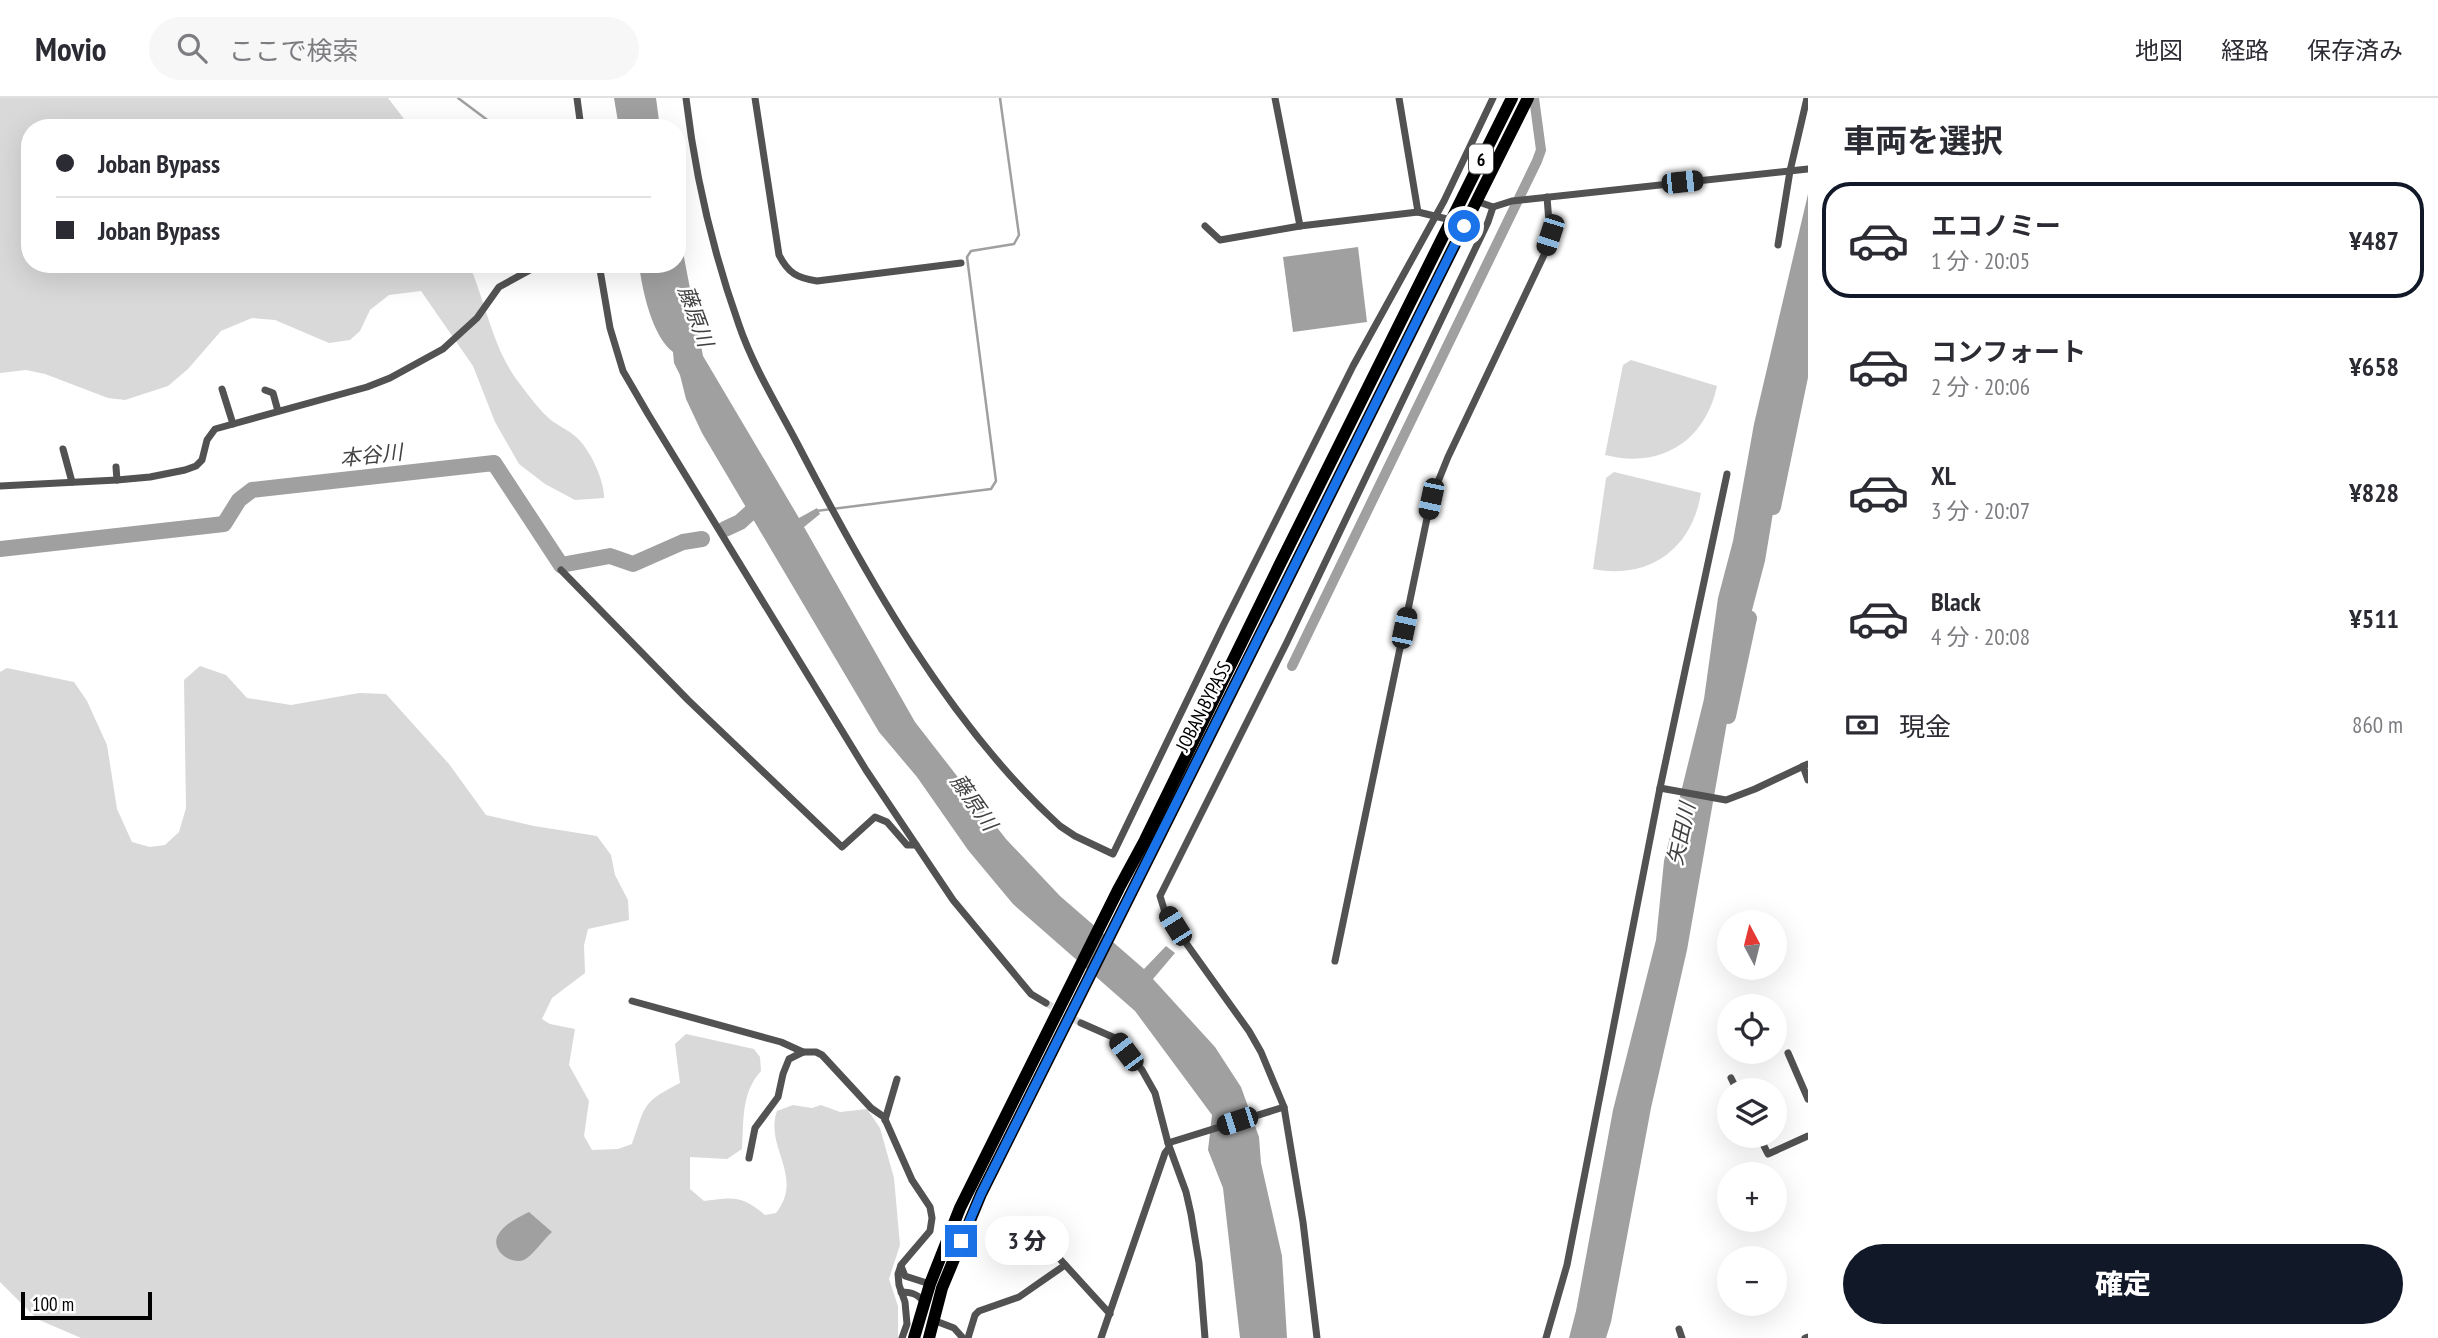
<!DOCTYPE html>
<html lang="ja">
<meta charset="utf-8">
<style>
body{margin:0;font-family:"PT Sans Narrow","Noto Sans JP",sans-serif;background:#f7f7f7;color:#2b2b33;height:100vh;display:flex;flex-direction:column;font-size:26px;white-space:nowrap}
*{box-sizing:border-box;margin:0}
p{font-size:23px;color:#7c7c81}
.icon{flex:none;width:38px;height:38px;fill:none;stroke:currentColor;stroke-width:2;stroke-linecap:round;stroke-linejoin:round}
.map{position:relative;flex:1;overflow:hidden}
.details{display:flex;flex-direction:column;background:#fff;width:630px}
.details>*{flex:none}
.hud{position:absolute;left:21px;top:21px;width:665px;height:154px;border-radius:28px;box-shadow:0 7px 28px #0002;display:grid;align-content:center;height:154px;padding:0 35px;background:#fff}
.needle{width:46px;rotate:353deg}
.controls{position:absolute;left:1717px;top:812px;display:grid;gap:14px}
.controls a{display:grid;place-items:center;width:70px;height:70px;border-radius:50%;background:#fff;box-shadow:0 7px 28px #0002;font-size:35px}
.scale{position:absolute;left:21px;bottom:18px;width:131px;box-sizing:border-box;padding-left:7px;border:4px solid #000;border-top:0;font-size:19px;line-height:24px;white-space:nowrap;color:#000;-webkit-text-stroke:5px #fff;paint-order:stroke}
.end{position:absolute;width:32px;height:32px;margin:-16px;border:9px solid #1a73e8;background:#fff;box-shadow:0 0 0 4px #fff}
.from{border-radius:50%}
.bubble{position:absolute;height:49px;border-radius:24px;background:#fff;box-shadow:0 7px 28px #0002;font-size:23px;font-weight:800;line-height:49px;text-align:center}
.car{position:absolute;width:21px;height:42px;margin:-21px -10px;border-radius:9px;box-shadow:0 0 5px 2px #0007;background:linear-gradient(#222 24%,#8ab4d8 0 40%,#222 0 76%,#8ab4d8 0 86%,#222 0)}
.hud b{display:flex;align-items:center;gap:24px;height:66px;font-size:26px}
.hud b+b{border-top:2px solid #e1e1e2}
.hud i{width:18px;height:18px;background:#2b2b33}
ul{padding:0;list-style:none}
li{display:flex;align-items:center;gap:21px;height:116px;margin:0 14px 10px;padding:0 21px;border:4px solid transparent;border-radius:28px}
li div{flex:1}
li b{display:block;font-size:26px}
li em{font-style:normal;font-weight:800}
li.active{border-color:#111827}
li>.icon{width:63px;height:63px;stroke-width:1.5}
h2{padding:0 35px;font-size:32px;line-height:84px}
.pay{display:flex;align-items:center;gap:18px;height:77px;padding:0 35px;font-size:26px}
.pay p{margin-inline-start:auto}
.cta{display:flex;gap:14px;margin-top:auto;padding:14px 35px}
.cta a{flex:1;height:80px;border-radius:42px;background:#111827;color:#fff;font-size:28px;font-weight:800;line-height:80px;text-align:center}
header{display:flex;align-items:center;gap:42px;box-sizing:border-box;height:98px;padding:0 35px;background:#fff;border-bottom:2px solid #e1e1e2}
header strong{font-size:33px}
nav{display:flex;gap:38px;margin-inline-start:auto;font-size:24px}
.search{width:490px;height:63px;background:#f7f7f7;display:flex;align-items:center;gap:18px;box-sizing:border-box;padding:0 24px;border-radius:38px;color:#7c7c81;font-size:26px}
main{display:flex;flex:1;min-height:0}
.map>svg:first-child{display:block}
</style>
<header>
<strong>Movio</strong>
<div class="search"><svg class="icon" aria-label="search" viewBox="0 0 24 24"><circle cx="10" cy="10" r="6"/><path d="M15 15l6 6"/></svg>ここで検索</div>
<nav><a>地図</a><a>経路</a><a>保存済み</a></nav>
</header>
<main>
<div class="map">
<svg width="1808" height="1240" viewBox="0 0 1808 1240">
<rect width="100%" height="100%" fill="#fff"/>
<g fill="#d9d9d9">
<path d="M0,0h388l23,30h-381v136h439c17,39 24,86 51,120 9,12 20,27 32,37 7,5 16,9 23,15 14,11 30,45 29,62l-29,2 -30,-16 -26,-20 -24,-42 -22,-56 -52,-75 -32,4 -19,15 -10,21 -10,9 -21,3 -54,-23 -23,-2 -31,13 -33,38 -20,17 -43,14 -17,-2 -63,-24 -19,-4 -26,3z"/>
<path d="M1631,262l86,26c-12,56 -57,83 -112,69l18,-90z"/>
<path d="M1614,374l87,21c-9,56 -52,87 -108,76l13,-91z"/>
<path d="M200,568l26,9 21,23 44,7 68,-12 27,1 63,70 37,51 48,11 63,10 14,19 4,20 13,25 1,20 -41,9 -4,16 1,28 -33,25 -10,21 8,5 25,5 -6,36 20,36 -5,35 8,14 26,-1 14,-5c14,-39 9,-41 48,-61l-5,-39 11,-10 68,15 6,8 1,14c-20,22 -17,49 -19,78l-15,10 -37,-2v32l14,12c29,-4 38,-6 61,14l11,-2c29,-37 -12,-66 1,-102l16,-6 19,3 9,-3 19,7 27,-3 13,19 14,50 6,67 -11,34 9,27v32h-817l-44,-19 -37,-37v-610l7,-4 67,14 13,19 20,44 10,64 15,33 18,5 15,-2 14,-13 7,-24 -2,-128z"/>
</g>
<g fill="#a0a0a0">
<polygon points="614,0 656,0 660,30 619,30"/>
<polygon points="1808,96 1808,244 1785,343 1765,463 1736,573 1687,852 1651,1010 1611,1224 1606,1240 1569,1240 1576,1213 1613,1012 1656,842 1664,763 1704,601 1718,500 1733,443 1754,326"/>
<path d="M677,123l26,135 96,162 18,-10 3,6 -16,13 111,195 91,117 54,57 84,73 22,-23 9,7 -22,26 62,68 26,40 18,50 2,26 21,93 5,82h-47l-17,-150 -15,-38 4,-35 -77,-104 -122,-107 -45,-54 -51,-73 -38,-45 -177,-299 -16,-34 -6,-24 -6,-12 -1,-11c-21,-16 -31,-62 -34,-88h38z"/>
<polygon points="1358,149 1367,224 1293,234 1283,159"/>
<path d="M529,1114l23,20c-8,7 -20,24 -28,28 -14,5 -34,-10 -26,-25 6,-11 21,-18 31,-23z"/>
</g>
<g fill="none" stroke-linecap="round" stroke-linejoin="round">
<g stroke="#a0a0a0" stroke-width="2.5">
<polyline points="458,0 498,30"/>
<polyline points="816,413 991,391 996,383 967,159 971,153 1014,146 1019,137 1000,0"/>
</g>
<polyline stroke="#a0a0a0" stroke-width="10" points="1292,568 1537,63 1541,52 1534,0"/>
<g stroke="#a0a0a0" stroke-width="16">
<polyline points="1773,409 1808,240"/>
<polyline points="725,431 740,424 761,405"/>
<polyline points="0,451 224,426 239,402 252,392 494,365 561,467 610,458 633,466 683,444 702,441"/>
<polyline points="1728,618 1749,520"/>
</g>
<polyline stroke="#d9d9d9" stroke-width="7" stroke-dasharray="7 3.5" stroke-linecap="butt" points="1046,905 1081,925"/>
<g stroke="#525252" stroke-width="7">
<polyline points="577,0 581,30"/>
<path d="M686,0c9,77 27,154 53,227 14,41 38,80 58,118 69,133 152,282 263,383l15,10 38,18 110,-228 130,-260 91,-165 49,-103"/>
<path d="M755,0l24,157c9,18 18,23 38,26l144,-18"/>
<polyline points="1275,0 1300,128"/>
<polyline points="1399,0 1418,114"/>
<polyline points="1476,103 1493,109 1512,103 1808,71"/>
<polyline points="1205,128 1220,142 1300,128 1418,114 1451,122"/>
<polyline points="1778,147 1790,73 1807,0"/>
<polyline points="599,166 610,230 623,273 648,316 866,672 953,802 1031,896 1046,905"/>
<polyline points="222,291 233,326"/>
<polyline points="265,292 273,295 278,313"/>
<polyline points="63,351 72,384"/>
<polyline points="116,369 117,382"/>
<polyline points="0,388 117,382 150,379 185,372 196,368 202,362 207,342 215,331 367,289 390,280 443,251 477,220 499,189 541,166"/>
<polyline points="561,472 688,602 842,749 875,719 887,724 907,747 916,747"/>
<polyline points="1803,668 1808,682"/>
<polyline points="1660,690 1726,702 1755,691 1808,666"/>
<polyline points="1335,863 1431,401 1448,359 1544,157 1550,137 1547,99"/>
<polyline points="632,903 781,944 803,954"/>
<polyline points="1081,925 1115,940 1142,972 1155,995 1168,1045 1186,1094 1191,1116 1199,1165 1205,1240"/>
<polyline points="1788,955 1808,1001"/>
<polyline points="1731,980 1737,992"/>
<polyline points="885,1022 897,981"/>
<polyline points="1759,1038 1768,1056 1808,1038"/>
<polyline points="1168,1045 1284,1009"/>
<polyline points="749,1060 755,1030 778,999 783,976 789,961 803,954 816,954 822,957 871,1010 884,1019 912,1082 930,1109 932,1120 930,1133 901,1167 898,1176 899,1187 905,1204 907,1226 902,1240"/>
<polyline points="1048,1148 1110,1216"/>
<polyline points="901,1168 905,1178 930,1186"/>
<path d="M901,1194c10,0 18,2 23,11"/>
<polyline points="933,1222 954,1230 963,1240"/>
<polyline points="1679,1231 1682,1240"/>
<polyline points="968,1240 975,1217 979,1213 1019,1199 1065,1167"/>
<polyline points="1101,1240 1165,1055 1169,1050"/>
<polyline points="1317,1240 1303,1124 1284,1009 1261,954 1249,933 1186,845 1164,811 1160,798 1287,544 1488,124 1493,109"/>
<polyline points="1546,1240 1567,1167 1660,690 1727,376"/>
<polyline points="1805,1240 1808,1239"/>
</g>
<g stroke="#000" stroke-width="12">
<polyline points="914,1240 930,1186 960,1110 1119,790 1145,742 1279,468 1512,0"/>
<polyline points="929,1240 942,1190 981,1096 1528,0"/>
</g>
</g>
<g fill="none" stroke-linecap="round" stroke-linejoin="round">
<polyline stroke="#1a73e8" stroke-width="9" points="961,1143 981,1096 1464,128"/>
</g>
<g text-anchor="middle" dominant-baseline="central" stroke-width="5" stroke-linejoin="round" paint-order="stroke">
<rect fill="#fff" stroke="#4c4c4c" stroke-width="2" x="1469" y="46.5" width="24" height="29" rx="5"/>
<g font-size="18" font-weight="bold" fill="#000">
<text x="1481" y="61">6</text>
</g>
<g font-size="19" fill="#000" stroke="#fff">
<text transform="translate(1203 608) rotate(-63)">JOBAN BYPASS</text>
</g>
<g font-size="21" font-style="italic" fill="#414141" stroke="#fff">
<text transform="translate(696 218) rotate(70)">藤原川</text>
<text transform="translate(371 357) rotate(-6)">本谷川</text>
<text transform="translate(974 704) rotate(55)">藤原川</text>
<text transform="translate(1681 736) rotate(-78)">矢田川</text>
</g>
</g>
</svg>
<div class="controls">
<a><svg class="needle" viewBox="-14 -14 28 28"><path d="M0-13l5 13h-10z" fill="#e53935"/><path d="M0 13l5-13h-10z" fill="#7c7c81"/></svg></a>
<a><svg class="icon" aria-label="locate" viewBox="0 0 24 24"><circle cx="12" cy="12" r="6"/><path d="M12 2v4M12 18v4M2 12h4M18 12h4"/></svg></a>
<a><svg class="icon" aria-label="layers" viewBox="0 0 24 24"><path d="M12 4l9 5-9 5-9-5zM3 14l9 5 9-5"/></svg></a>
<a>+</a>
<a>−</a>
</div>
<div class="scale">100 m</div>
<i class="end from" style="left:1464px;top:128px"></i>
<i class="end" style="left:961px;top:1143px"></i>
<div class="bubble" style="left:985px;top:1118px;width:84px">3 分</div>
<i class="car" style="left:1682px;top:84px;rotate:84deg"></i>
<i class="car" style="left:1550px;top:137px;rotate:198deg"></i>
<i class="car" style="left:1431px;top:401px;rotate:192deg"></i>
<i class="car" style="left:1404px;top:530px;rotate:12deg"></i>
<i class="car" style="left:1175px;top:828px;rotate:328deg"></i>
<i class="car" style="left:1126px;top:954px;rotate:323deg"></i>
<i class="car" style="left:1237px;top:1023px;rotate:252deg"></i>
<div class="hud">
<b><i class="from"></i>Joban Bypass</b>
<b><i></i>Joban Bypass</b>
</div>
</div>
<section class="details">
<h2>車両を選択</h2>
<ul>
<li class="active"><svg class="icon" aria-label="car" viewBox="0 0 24 24"><path d="M5 17H2v-5l4-1 3-4h7l3 4 3 1v5h-3M9 17h6M6 11h13"/><circle cx="7" cy="17" r="2"/><circle cx="17" cy="17" r="2"/></svg><div><b>エコノミー</b><p>1 分 · 20:05</p></div><em>¥487</em></li>
<li><svg class="icon" aria-label="car" viewBox="0 0 24 24"><path d="M5 17H2v-5l4-1 3-4h7l3 4 3 1v5h-3M9 17h6M6 11h13"/><circle cx="7" cy="17" r="2"/><circle cx="17" cy="17" r="2"/></svg><div><b>コンフォート</b><p>2 分 · 20:06</p></div><em>¥658</em></li>
<li><svg class="icon" aria-label="car" viewBox="0 0 24 24"><path d="M5 17H2v-5l4-1 3-4h7l3 4 3 1v5h-3M9 17h6M6 11h13"/><circle cx="7" cy="17" r="2"/><circle cx="17" cy="17" r="2"/></svg><div><b>XL</b><p>3 分 · 20:07</p></div><em>¥828</em></li>
<li><svg class="icon" aria-label="car" viewBox="0 0 24 24"><path d="M5 17H2v-5l4-1 3-4h7l3 4 3 1v5h-3M9 17h6M6 11h13"/><circle cx="7" cy="17" r="2"/><circle cx="17" cy="17" r="2"/></svg><div><b>Black</b><p>4 分 · 20:08</p></div><em>¥511</em></li>
</ul>
<div class="pay"><svg class="icon" aria-label="cash" viewBox="0 0 24 24"><path d="M3 7h18v10H3z"/><circle cx="12" cy="12" r="2"/></svg>現金<p>860 m</p></div>
<div class="cta"><a>確定</a></div>
</section>
</main>
